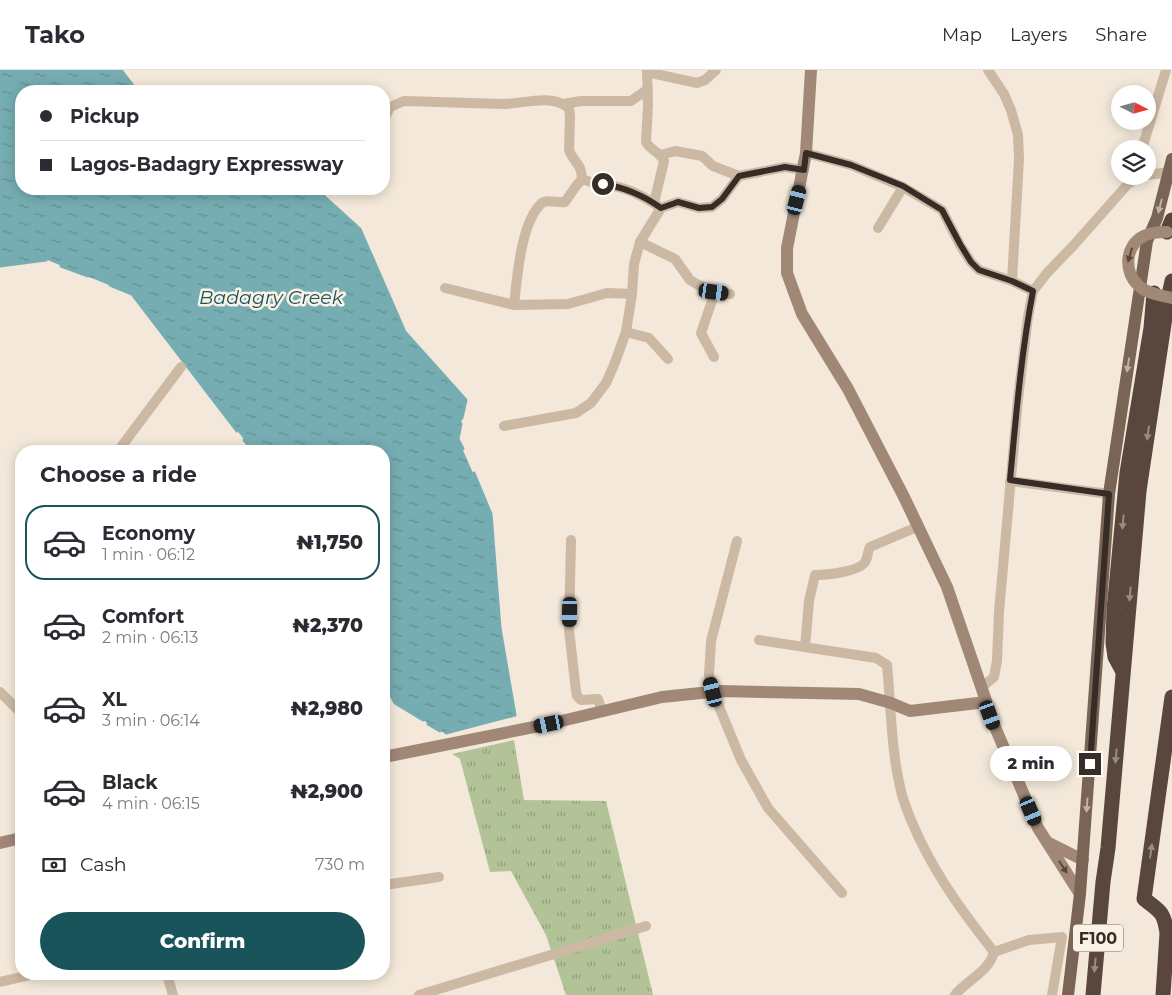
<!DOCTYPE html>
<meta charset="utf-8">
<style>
body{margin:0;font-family:Montserrat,sans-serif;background:#f2f2f3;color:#2b2b33;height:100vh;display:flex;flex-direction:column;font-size:19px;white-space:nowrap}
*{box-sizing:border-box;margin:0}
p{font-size:16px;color:#7c7c81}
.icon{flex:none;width:28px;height:28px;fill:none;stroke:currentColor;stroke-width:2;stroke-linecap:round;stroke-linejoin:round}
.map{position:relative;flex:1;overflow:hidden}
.details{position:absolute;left:15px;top:375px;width:375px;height:535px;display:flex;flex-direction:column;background:#fff;border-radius:20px;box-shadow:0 2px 12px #0003}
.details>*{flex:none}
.banner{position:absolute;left:15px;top:15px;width:375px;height:110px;border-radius:20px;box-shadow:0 2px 12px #0003;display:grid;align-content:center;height:110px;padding:0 25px;background:#fff}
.needle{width:32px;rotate:96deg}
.buttons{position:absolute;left:1111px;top:15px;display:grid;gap:10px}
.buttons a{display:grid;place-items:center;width:45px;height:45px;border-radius:50%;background:#fff;box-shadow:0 2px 12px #0003;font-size:25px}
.end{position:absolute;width:22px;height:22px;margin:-11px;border:6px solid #372c26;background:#fff;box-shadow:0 0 0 2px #fff}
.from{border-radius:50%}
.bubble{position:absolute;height:35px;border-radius:18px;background:#fff;box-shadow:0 2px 12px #0003;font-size:16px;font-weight:800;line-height:35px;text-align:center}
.car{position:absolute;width:15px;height:30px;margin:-15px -8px;border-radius:6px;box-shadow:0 0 4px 1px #0007;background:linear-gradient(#222 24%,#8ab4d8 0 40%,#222 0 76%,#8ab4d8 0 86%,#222 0)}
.banner b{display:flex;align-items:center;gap:18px;height:48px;font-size:19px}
.banner b+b{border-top:1px solid #e1e1e2}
.banner i{width:12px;height:12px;background:#2b2b33}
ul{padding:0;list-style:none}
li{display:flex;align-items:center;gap:15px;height:75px;margin:0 10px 8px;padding:0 15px;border:2px solid transparent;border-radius:20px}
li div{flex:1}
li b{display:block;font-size:19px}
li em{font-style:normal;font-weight:800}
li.active{border-color:#19545b}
li>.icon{width:45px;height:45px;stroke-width:1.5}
h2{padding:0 25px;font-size:22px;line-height:60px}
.pay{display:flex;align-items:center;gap:12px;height:55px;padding:0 25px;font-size:19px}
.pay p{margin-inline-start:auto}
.action{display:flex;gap:10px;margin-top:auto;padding:10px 25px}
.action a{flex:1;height:58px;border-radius:30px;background:#19545b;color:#fff;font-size:20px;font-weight:800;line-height:58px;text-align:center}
header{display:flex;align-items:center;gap:30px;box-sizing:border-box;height:70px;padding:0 25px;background:#fff;border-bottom:1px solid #e1e1e2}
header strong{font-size:24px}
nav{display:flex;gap:28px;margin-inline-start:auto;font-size:18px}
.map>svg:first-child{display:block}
</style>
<header>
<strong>Tako</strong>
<nav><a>Map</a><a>Layers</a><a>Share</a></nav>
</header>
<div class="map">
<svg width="1172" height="925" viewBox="0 0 1172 925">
<defs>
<pattern id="grass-tufts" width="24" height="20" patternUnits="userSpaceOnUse" patternTransform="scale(1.25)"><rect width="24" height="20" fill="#b3c398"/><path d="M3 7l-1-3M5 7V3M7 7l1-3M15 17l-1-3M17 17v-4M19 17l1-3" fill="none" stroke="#929f7c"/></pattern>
<pattern id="water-ripples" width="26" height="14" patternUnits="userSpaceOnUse" patternTransform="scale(1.25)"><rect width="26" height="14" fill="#76adb2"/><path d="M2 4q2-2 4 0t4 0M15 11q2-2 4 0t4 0" fill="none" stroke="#628d91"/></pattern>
</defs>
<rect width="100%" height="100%" fill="#f3e8d9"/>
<polygon fill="url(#grass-tufts)" points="514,670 524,730 606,731 653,925 566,925 546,865 511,801 490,802 460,689 452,684"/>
<polygon fill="url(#water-ripples)" points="0,0 121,0 137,21 21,21 21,119 316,119 360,159 405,262 466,330 458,369 491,444 500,558 515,645 444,663 395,633 384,612 384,381 253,381 131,224 45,189 0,196"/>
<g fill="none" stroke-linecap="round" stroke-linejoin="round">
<g stroke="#76adb2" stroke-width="3">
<polyline points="121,0 137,21"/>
<polyline points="316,119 360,159 405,262 466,330 462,348"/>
<polyline points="0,196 46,190"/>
<polyline points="61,196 88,206"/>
<polyline points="110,215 132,224 237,361"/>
<polyline points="461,354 458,369 463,379"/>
<polyline points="244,370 253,381"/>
<polyline points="384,612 395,633 423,650"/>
<polyline points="428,654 440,661"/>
<polyline points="446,663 515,645 500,558 491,444 474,403"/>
</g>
<g stroke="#ccb9a4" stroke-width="10">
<path d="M647,0l1,34 -2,38c4,8 14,10 18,19l-10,42"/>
<polyline points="988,0 1004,24 1011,40 1018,65 1019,89 1012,211 1033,221"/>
<polyline points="647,2 697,13 705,10 716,0"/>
<polyline points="563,34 581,31 631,31 648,19"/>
<path d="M384,50l6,-13 14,-6 99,3c21,0 47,-11 66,4l1,8 -1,34c5,14 12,11 13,29 11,5 21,5 32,7 16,3 34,13 47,22"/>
<polyline points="1142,79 1166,0"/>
<polyline points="806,83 851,95 903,117 942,140 960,175 971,192 979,200 1012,211"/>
<polyline points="661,85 675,81 697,85 702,86 713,96 739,106"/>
<polyline points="1148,105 1169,102"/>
<polyline points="878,158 903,117"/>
<polyline points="640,172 675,189 690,210 695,213 712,222 730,224"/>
<polyline points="445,218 514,235 568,234 607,223 632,224"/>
<path d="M514,235c3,-27 7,-84 28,-102 5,-4 16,0 23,-1l11,-16 6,-7"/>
<polyline points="626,262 649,268 668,289"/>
<polyline points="714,287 701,263 715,222"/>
<polyline points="504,356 576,343 591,333 606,313 614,295 626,262 632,224 634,194 640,172 661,138 678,132 699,138 712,137 722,129 739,106 785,97 804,100"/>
<polyline points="118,381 181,297"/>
<polyline points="1010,411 1109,424"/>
<polyline points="571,470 569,560 576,621 577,626 581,630 598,629 602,642"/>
<polyline points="737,471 711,571 709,605 713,622 741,690 768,738 842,823"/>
<path d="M759,570l117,18 11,7c4,41 4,85 14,126 4,17 12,34 19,49 21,43 45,75 74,112"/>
<path d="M805,577l4,-46 6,-26c10,0 44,-3 50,-13 3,-4 2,-10 5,-15l47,-20"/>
<polyline points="981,618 994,607 997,591 999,542 1018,329 1028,247 1033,221 1047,203 1073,176 1128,114 1138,106"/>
<polyline points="0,622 21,643"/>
<polyline points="384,815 439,807"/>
<polyline points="167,904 173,925"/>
<polyline points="0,912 35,904"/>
<polyline points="419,925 646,856"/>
<path d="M955,925c12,-15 34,-23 39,-43l35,-12 33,-3 -10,58"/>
</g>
<g stroke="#a08776" stroke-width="12">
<polyline points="811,0 806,83 787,178 787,203 802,244 848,319 904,427 947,517 995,657 1038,758 1080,824"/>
<polyline points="384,687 549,654 662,627 720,621 859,624 891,633 910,641 986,632"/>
<polyline points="1047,772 1083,790"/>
<polyline points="0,773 21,768"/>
</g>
<polyline stroke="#7a6456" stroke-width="12" points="1068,925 1080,824 1109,424 1147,171 1157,148 1172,89"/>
<g stroke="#59473d" stroke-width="15">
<polyline points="1167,162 1172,150"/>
<polyline points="1122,600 1115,587 1113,573 1114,540 1127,403 1151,258 1154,223"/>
<polyline points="1093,925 1103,812 1108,778 1139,421 1167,234 1172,211"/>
<path d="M1163,925l4,-62c-3,-21 -7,-22 -23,-34l28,-202"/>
</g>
<path stroke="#a08776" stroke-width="12" d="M1167,162c-7,0 -16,0 -23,4 -19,9 -21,36 -5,50 8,8 22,9 33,12"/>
</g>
<defs><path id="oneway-solid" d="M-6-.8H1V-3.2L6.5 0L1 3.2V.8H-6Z" transform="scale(1.25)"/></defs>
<g fill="#c1b2a5">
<use href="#oneway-solid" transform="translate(1160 136) rotate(104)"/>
<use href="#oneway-solid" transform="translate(1128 295) rotate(99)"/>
<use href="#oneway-solid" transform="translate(1087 735) rotate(94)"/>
</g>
<g fill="#56473e">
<use href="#oneway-solid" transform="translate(1130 185) rotate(106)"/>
<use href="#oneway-solid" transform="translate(1063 797) rotate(57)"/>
</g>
<g fill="#9a8b81">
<use href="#oneway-solid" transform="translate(1148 363) rotate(98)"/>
<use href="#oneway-solid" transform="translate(1123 452) rotate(95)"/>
<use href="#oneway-solid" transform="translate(1130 524) rotate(95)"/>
<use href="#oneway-solid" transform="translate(1116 686) rotate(95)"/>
<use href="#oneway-solid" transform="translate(1151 781) rotate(-82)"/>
<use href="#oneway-solid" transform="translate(1095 895) rotate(95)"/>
</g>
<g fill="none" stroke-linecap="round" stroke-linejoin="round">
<path stroke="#372c26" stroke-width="6" d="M603,114c20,3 41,12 58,24l17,-6 21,6 13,-1 10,-8 17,-23 46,-9 19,3 2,-17 45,12 52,21 39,24 18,34 11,18 8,8 33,11 21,10c-12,63 -17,126 -23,189l99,14 -19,270"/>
</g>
<g text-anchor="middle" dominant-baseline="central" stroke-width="5" stroke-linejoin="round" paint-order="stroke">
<rect fill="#fbf2e6" stroke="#726760" stroke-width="1" x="1073" y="854.5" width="50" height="27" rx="4"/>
<g font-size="16" font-weight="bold" fill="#372c26">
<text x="1098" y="868">F100</text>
</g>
<g font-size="19" font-style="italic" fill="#19545b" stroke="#fbf2e6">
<text x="271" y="227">Badagry Creek</text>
</g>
</g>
</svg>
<div class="buttons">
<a><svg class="needle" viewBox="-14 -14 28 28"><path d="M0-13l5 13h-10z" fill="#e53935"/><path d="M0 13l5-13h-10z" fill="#7c7c81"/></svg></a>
<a><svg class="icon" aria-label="layers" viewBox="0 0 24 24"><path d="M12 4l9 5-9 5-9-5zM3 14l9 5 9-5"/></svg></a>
</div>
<i class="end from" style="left:603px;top:114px"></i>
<i class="end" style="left:1090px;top:694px"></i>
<div class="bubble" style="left:990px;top:676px;width:82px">2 min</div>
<i class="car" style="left:797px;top:130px;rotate:14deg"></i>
<i class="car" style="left:714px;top:222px;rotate:98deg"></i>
<i class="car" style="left:570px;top:542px;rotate:181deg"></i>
<i class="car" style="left:713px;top:622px;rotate:346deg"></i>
<i class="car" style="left:990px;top:645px;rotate:160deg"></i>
<i class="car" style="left:549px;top:654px;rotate:258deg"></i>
<i class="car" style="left:1031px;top:741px;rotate:157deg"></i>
<div class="banner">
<b><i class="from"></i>Pickup</b>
<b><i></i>Lagos-Badagry Expressway</b>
</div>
<section class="details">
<h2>Choose a ride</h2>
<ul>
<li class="active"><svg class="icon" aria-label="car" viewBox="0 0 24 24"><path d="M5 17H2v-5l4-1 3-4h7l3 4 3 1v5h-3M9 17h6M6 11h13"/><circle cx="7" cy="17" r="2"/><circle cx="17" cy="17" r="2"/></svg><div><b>Economy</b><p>1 min · 06:12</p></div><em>₦1,750</em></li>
<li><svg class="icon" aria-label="car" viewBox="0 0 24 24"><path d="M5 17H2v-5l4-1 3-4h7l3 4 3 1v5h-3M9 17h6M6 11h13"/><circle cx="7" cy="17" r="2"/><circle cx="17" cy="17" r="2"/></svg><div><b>Comfort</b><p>2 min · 06:13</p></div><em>₦2,370</em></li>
<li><svg class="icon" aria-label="car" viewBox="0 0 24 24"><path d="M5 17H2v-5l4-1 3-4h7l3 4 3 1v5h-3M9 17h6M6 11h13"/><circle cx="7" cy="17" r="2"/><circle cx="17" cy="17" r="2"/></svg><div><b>XL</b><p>3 min · 06:14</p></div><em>₦2,980</em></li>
<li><svg class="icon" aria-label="car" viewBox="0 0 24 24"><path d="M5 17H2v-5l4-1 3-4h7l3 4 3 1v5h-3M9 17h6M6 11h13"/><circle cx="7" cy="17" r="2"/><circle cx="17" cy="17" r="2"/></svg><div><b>Black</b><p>4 min · 06:15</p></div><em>₦2,900</em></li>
</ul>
<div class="pay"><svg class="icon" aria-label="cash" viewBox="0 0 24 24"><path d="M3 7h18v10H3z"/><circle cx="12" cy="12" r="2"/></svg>Cash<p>730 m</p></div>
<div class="action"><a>Confirm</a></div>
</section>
</div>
